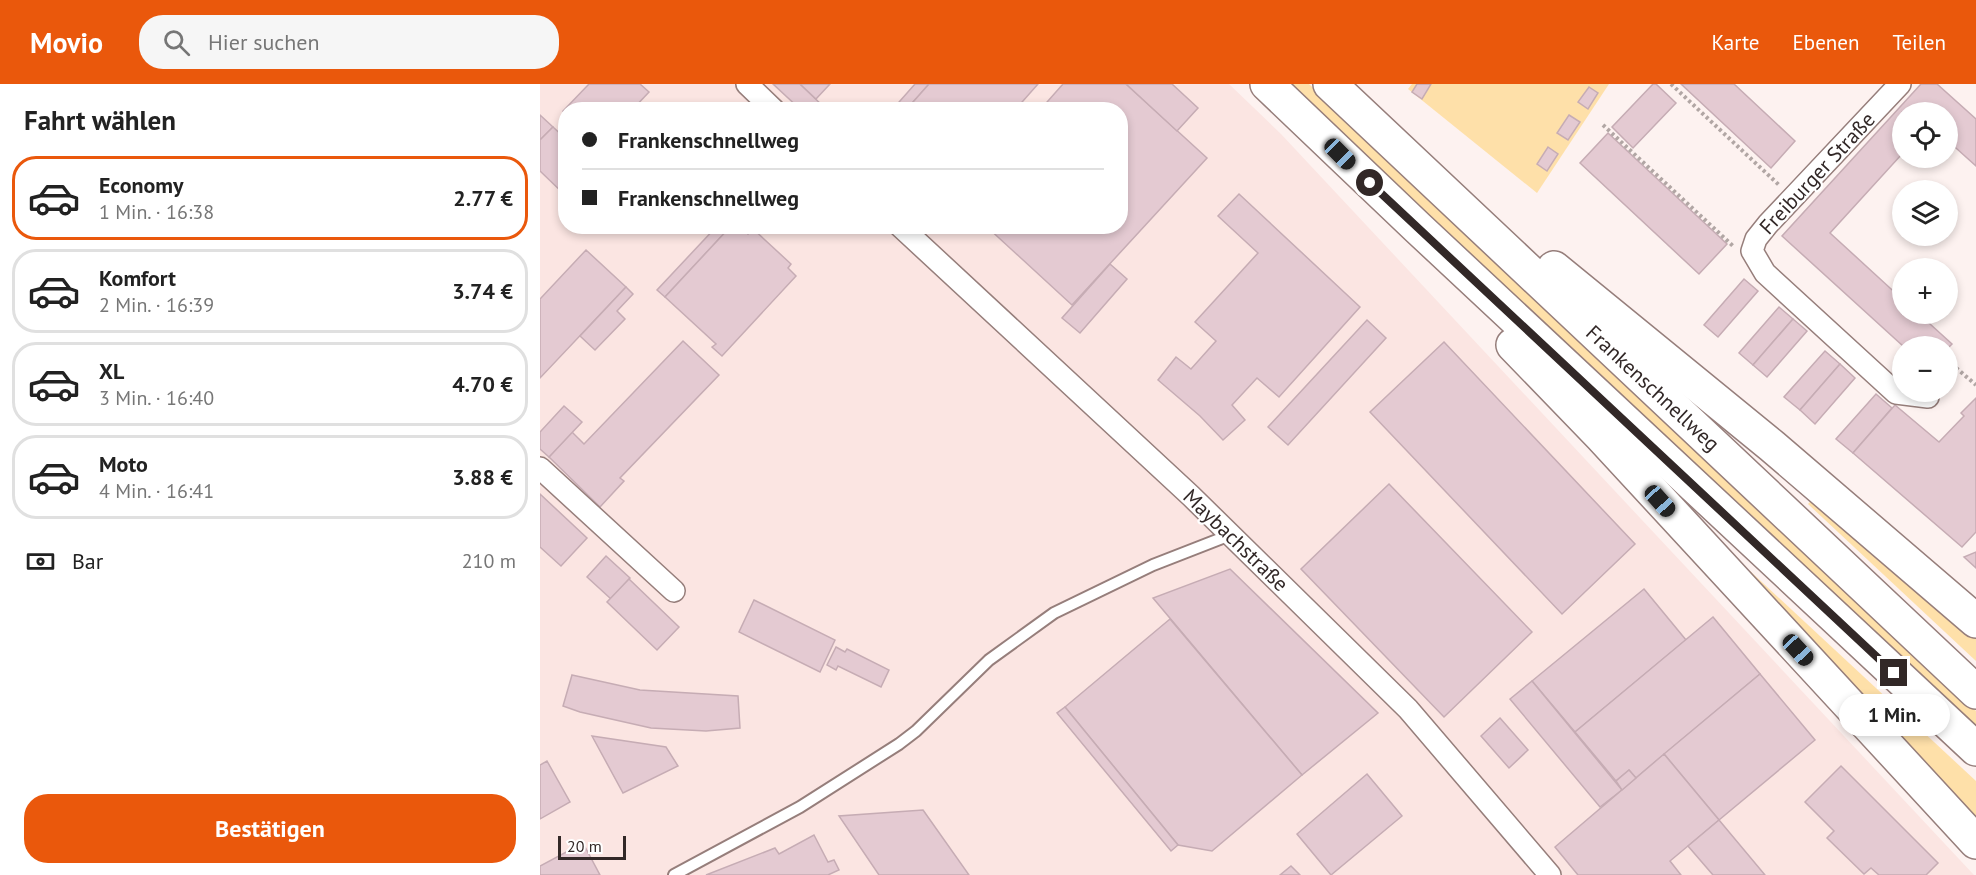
<!DOCTYPE html>
<html lang="de">
<meta charset="utf-8">
<style>
body{margin:0;font-family:"PT Sans",sans-serif;background:#f6f6f6;color:#222;height:100vh;display:flex;flex-direction:column;font-size:22px;white-space:nowrap}
*{box-sizing:border-box;margin:0}
p{font-size:20px;color:#767676}
.icon{flex:none;width:33px;height:33px;fill:none;stroke:currentColor;stroke-width:2;stroke-linecap:round;stroke-linejoin:round}
.map{position:relative;flex:1;overflow:hidden}
.drawer{display:flex;flex-direction:column;background:#fff;width:540px}
.drawer>*{flex:none}
.top-card{position:absolute;left:18px;top:18px;width:570px;height:132px;border-radius:24px;box-shadow:0 3px 9px #0003;display:grid;align-content:center;height:132px;padding:0 24px;background:#fff}
.controls{position:absolute;left:1352px;top:18px;display:grid;gap:12px}
.controls a{display:grid;place-items:center;width:66px;height:66px;border-radius:50%;background:#fff;box-shadow:0 3px 9px #0003;font-size:30px}
.scale{position:absolute;left:18px;bottom:15px;width:68px;box-sizing:border-box;padding-left:6px;border:3px solid #322827;border-top:0;font-size:16px;line-height:21px;white-space:nowrap;color:#322827;-webkit-text-stroke:4px #fff;paint-order:stroke}
.end{position:absolute;width:27px;height:27px;margin:-14px;border:8px solid #322827;background:#fff;box-shadow:0 0 0 3px #fff}
.from{border-radius:50%}
.bubble{position:absolute;height:42px;border-radius:21px;background:#fff;box-shadow:0 3px 9px #0003;font-size:20px;font-weight:700;line-height:42px;text-align:center}
.car{position:absolute;width:18px;height:36px;margin:-18px -9px;border-radius:8px;box-shadow:0 0 4px 2px #0007;background:linear-gradient(#222 24%,#8ab4d8 0 40%,#222 0 76%,#8ab4d8 0 86%,#222 0)}
.top-card b{display:flex;align-items:center;gap:21px;height:57px;font-size:22px}
.top-card b+b{border-top:2px solid #e0e0e0}
.top-card i{width:15px;height:15px;background:#222}
ul{padding:0;list-style:none}
li{display:flex;align-items:center;gap:18px;height:84px;margin:0 12px 9px;padding:0 12px;border:3px solid #e0e0e0;border-radius:24px}
li div{flex:1}
li b{display:block;font-size:22px}
li em{font-style:normal;font-weight:700}
li.current{border-color:#ea580c}
li>.icon{width:54px;height:54px;stroke-width:1.5}
h2{padding:0 24px;font-size:27px;line-height:72px}
.pay{display:flex;align-items:center;gap:15px;height:66px;padding:0 24px;font-size:22px}
.pay p{margin-inline-start:auto}
.button{display:flex;gap:12px;margin-top:auto;padding:12px 24px}
.button a{flex:1;height:69px;border-radius:24px;background:#ea580c;color:#fff;font-size:24px;font-weight:700;line-height:69px;text-align:center}
header{display:flex;align-items:center;gap:36px;box-sizing:border-box;height:84px;padding:0 30px;background:#ea580c;color:#fff}
header strong{font-size:28px}
nav{display:flex;gap:33px;margin-inline-start:auto;font-size:21px}
.search{width:420px;height:54px;background:#f6f6f6;display:flex;align-items:center;gap:15px;box-sizing:border-box;padding:0 21px;border-radius:24px;color:#767676;font-size:22px}
main{display:flex;flex:1;min-height:0}
.map>svg:first-child{display:block}
</style>
<header>
<strong>Movio</strong>
<div class="search"><svg class="icon" aria-label="search" viewBox="0 0 24 24"><circle cx="10" cy="10" r="6"/><path d="M15 15l6 6"/></svg>Hier suchen</div>
<nav><a>Karte</a><a>Ebenen</a><a>Teilen</a></nav>
</header>
<main>
<section class="drawer">
<h2>Fahrt wählen</h2>
<ul>
<li class="current"><svg class="icon" aria-label="car" viewBox="0 0 24 24"><path d="M5 17H2v-5l4-1 3-4h7l3 4 3 1v5h-3M9 17h6M6 11h13"/><circle cx="7" cy="17" r="2"/><circle cx="17" cy="17" r="2"/></svg><div><b>Economy</b><p>1 Min. · 16:38</p></div><em>2.77 €</em></li>
<li><svg class="icon" aria-label="car" viewBox="0 0 24 24"><path d="M5 17H2v-5l4-1 3-4h7l3 4 3 1v5h-3M9 17h6M6 11h13"/><circle cx="7" cy="17" r="2"/><circle cx="17" cy="17" r="2"/></svg><div><b>Komfort</b><p>2 Min. · 16:39</p></div><em>3.74 €</em></li>
<li><svg class="icon" aria-label="car" viewBox="0 0 24 24"><path d="M5 17H2v-5l4-1 3-4h7l3 4 3 1v5h-3M9 17h6M6 11h13"/><circle cx="7" cy="17" r="2"/><circle cx="17" cy="17" r="2"/></svg><div><b>XL</b><p>3 Min. · 16:40</p></div><em>4.70 €</em></li>
<li><svg class="icon" aria-label="car" viewBox="0 0 24 24"><path d="M5 17H2v-5l4-1 3-4h7l3 4 3 1v5h-3M9 17h6M6 11h13"/><circle cx="7" cy="17" r="2"/><circle cx="17" cy="17" r="2"/></svg><div><b>Moto</b><p>4 Min. · 16:41</p></div><em>3.88 €</em></li>
</ul>
<div class="pay"><svg class="icon" aria-label="cash" viewBox="0 0 24 24"><path d="M3 7h18v10H3z"/><circle cx="12" cy="12" r="2"/></svg>Bar<p>210 m</p></div>
<div class="button"><a>Bestätigen</a></div>
</section>
<div class="map">
<svg width="1436" height="791" viewBox="0 0 1436 791">
<rect width="100%" height="100%" fill="#fdf2f0"/>
<path fill="#fbe5e2" fill-rule="evenodd" d="M0,0h689l52,50 693,741h-1434zM26,26h554v116h-554z"/>
<g fill="#fee0a9">
<polygon points="746,0 769,0 1436,627 1436,649"/>
<polygon points="872,0 1069,0 997,109 868,5"/>
<polygon points="1271,417 1436,553 1436,577 1268,420"/>
<polygon points="1210,487 1436,697 1436,738 1204,493"/>
</g>
<g fill="#e4cad2" stroke="#c6acb4" stroke-width="1.5">
<polygon points="49,0 100,0 109,8 92,26 26,26 26,29 23,27"/>
<polygon points="233,0 260,0 287,26 261,26"/>
<polygon points="260,0 290,0 276,15"/>
<polygon points="375,0 389,0 366,26 352,26"/>
<polygon points="389,0 498,0 475,26 366,26"/>
<polygon points="523,0 586,0 667,74 532,221 446,142 580,142 580,26 500,26"/>
<polygon points="586,0 632,0 658,24 637,47"/>
<polygon points="877,0 891,0 882,15 872,8"/>
<polygon points="1113,0 1116,0 1136,19 1093,64 1072,43"/>
<polygon points="1141,0 1194,0 1255,57 1231,84"/>
<polygon points="1381,0 1397,0 1436,35 1436,82 1407,56 1407,28 1362,28 1362,70 1290,149 1362,215 1362,230 1379,230 1412,260 1407,265 1407,262 1363,262 1242,152"/>
<polygon points="1049,3 1058,9 1048,25 1038,18"/>
<polygon points="0,31 13,43 0,56"/>
<polygon points="1029,31 1040,38 1028,56 1017,49"/>
<polygon points="13,43 26,55 26,112 0,87 0,56"/>
<polygon points="1068,49 1187,160 1159,190 1040,79"/>
<polygon points="1008,63 1018,70 1007,87 997,80"/>
<polygon points="699,110 820,223 739,313 717,294 692,321 705,336 683,356 660,332 618,296 636,273 651,285 676,257 655,238 718,169 678,132"/>
<polygon points="177,142 191,142 125,213 117,206"/>
<polygon points="191,142 200,142 208,150 212,144 251,180 248,184 256,192 182,272 172,263 176,260 125,213"/>
<polygon points="46,166 86,203 0,294 0,215"/>
<polygon points="570,180 587,195 540,249 522,234"/>
<polygon points="1204,195 1218,207 1178,253 1164,241"/>
<polygon points="86,203 93,210 77,227 85,235 55,266 40,252"/>
<polygon points="1239,223 1253,235 1213,281 1199,269"/>
<polygon points="1253,235 1267,247 1227,293 1213,281"/>
<polygon points="827,236 846,254 748,361 728,343"/>
<polygon points="143,257 179,291 80,394 84,397 60,423 9,373 32,348 44,360"/>
<polygon points="904,258 1095,460 1022,530 830,328"/>
<polygon points="1285,267 1300,280 1260,326 1244,313"/>
<polygon points="1300,280 1315,294 1275,340 1260,326"/>
<polygon points="1336,310 1352,324 1313,369 1296,355"/>
<polygon points="1436,314 1436,448 1422,463 1313,369 1355,321 1399,358 1424,332 1421,329"/>
<polygon points="24,322 42,338 9,373 0,365 0,348"/>
<polygon points="849,400 992,548 904,633 761,485"/>
<polygon points="0,410 47,454 21,482 0,463"/>
<polygon points="1436,468 1436,484 1424,473"/>
<polygon points="66,472 90,494 71,515 47,493"/>
<polygon points="690,485 838,629 762,691 613,514"/>
<polygon points="89,495 139,543 117,566 67,518"/>
<polygon points="1104,505 1146,556 1035,648 992,597"/>
<polygon points="214,516 295,556 280,588 199,548"/>
<polygon points="1173,533 1220,590 1096,694 1089,686 1076,697 1035,648"/>
<polygon points="630,535 762,691 672,767 638,761 525,623"/>
<polygon points="296,563 305,568 307,565 349,586 341,603 298,582 296,586 287,581"/>
<polygon points="1220,590 1275,656 1179,736 1124,670"/>
<polygon points="32,591 100,606 198,612 200,644 166,647 111,644 40,628 23,622"/>
<polygon points="992,597 1082,706 1060,723 970,615"/>
<polygon points="525,623 638,761 631,767 517,629"/>
<polygon points="960,634 988,666 969,684 941,652"/>
<polygon points="52,652 126,663 138,682 83,709"/>
<polygon points="1124,670 1179,736 1130,777 1141,791 1038,791 1015,763"/>
<polygon points="7,677 30,718 0,735 0,681"/>
<polygon points="1301,682 1398,779 1386,791 1339,791 1331,784 1324,790 1287,754 1294,747 1265,718"/>
<polygon points="1089,686 1096,694 1082,706 1076,697"/>
<polygon points="827,690 862,732 791,791 757,750"/>
<polygon points="383,726 429,791 339,791 299,732"/>
<polygon points="1179,736 1225,791 1173,791 1148,762"/>
<polygon points="274,751 288,778 294,776 299,786 288,791 166,791 235,764 239,770"/>
<polygon points="43,759 60,791 0,791 0,782"/>
<polygon points="751,782 760,791 740,791"/>
</g>
<g fill="none" stroke-linecap="round" stroke-linejoin="round">
<defs>
<polyline id="service" points="134,791 260,723 359,660 376,647 449,576 514,529 613,481 690,451"/>
<g id="minor">
<polyline points="207,0 234,26"/>
<polyline points="1360,0 1228,140 1216,155 1212,167 1225,189 1356,309 1388,313"/>
<polyline points="360,142 651,412 868,625 1010,791"/>
<polyline points="0,384 134,507"/>
</g>
<g id="trunk">
<polyline points="727,0 878,144 1436,665"/>
<polyline points="790,0 1436,608"/>
<polyline points="1014,184 1232,362 1436,537"/>
<polyline points="973,261 1062,353 1436,758"/>
</g>
</defs>
<use href="#service" stroke="#967e7b" stroke-width="14"/>
<use href="#minor" stroke="#967e7b" stroke-width="24"/>
<use href="#trunk" stroke="#967e7b" stroke-width="36"/>
<g stroke="#b1a6a4" stroke-width="4" stroke-dasharray="3 3" stroke-linecap="butt">
<polyline points="1131,0 1239,101"/>
<polyline points="1063,41 1193,162"/>
<polyline points="1407,276 1436,301"/>
</g>
<use href="#service" stroke="#fff" stroke-width="10"/>
<use href="#minor" stroke="#fff" stroke-width="21"/>
<use href="#trunk" stroke="#fff" stroke-width="33"/>
</g>
<g fill="none" stroke-linecap="round" stroke-linejoin="round">
<polyline stroke="#322827" stroke-width="8" points="830,99 1354,589"/>
</g>
<g text-anchor="middle" dominant-baseline="central" stroke-width="4.5" stroke-linejoin="round" paint-order="stroke">
<g font-size="21" fill="#322827" stroke="#fff">
<text transform="translate(1277 89) rotate(-47)">Freiburger Straße</text>
<text transform="translate(1113 304) rotate(43)">Frankenschnellweg</text>
<text transform="translate(696 456) rotate(44)">Maybachstraße</text>
</g>
</g>
</svg>
<div class="controls">
<a><svg class="icon" aria-label="locate" viewBox="0 0 24 24"><circle cx="12" cy="12" r="6"/><path d="M12 2v4M12 18v4M2 12h4M18 12h4"/></svg></a>
<a><svg class="icon" aria-label="layers" viewBox="0 0 24 24"><path d="M12 4l9 5-9 5-9-5zM3 14l9 5 9-5"/></svg></a>
<a>+</a>
<a>−</a>
</div>
<div class="scale">20 m</div>
<i class="end from" style="left:830px;top:99px"></i>
<i class="end" style="left:1354px;top:589px"></i>
<div class="bubble" style="left:1299px;top:610px;width:111px">1 Min.</div>
<i class="car" style="left:800px;top:70px;rotate:135deg"></i>
<i class="car" style="left:1120px;top:417px;rotate:138deg"></i>
<i class="car" style="left:1258px;top:566px;rotate:137deg"></i>
<div class="top-card">
<b><i class="from"></i>Frankenschnellweg</b>
<b><i></i>Frankenschnellweg</b>
</div>
</div>
</main>
